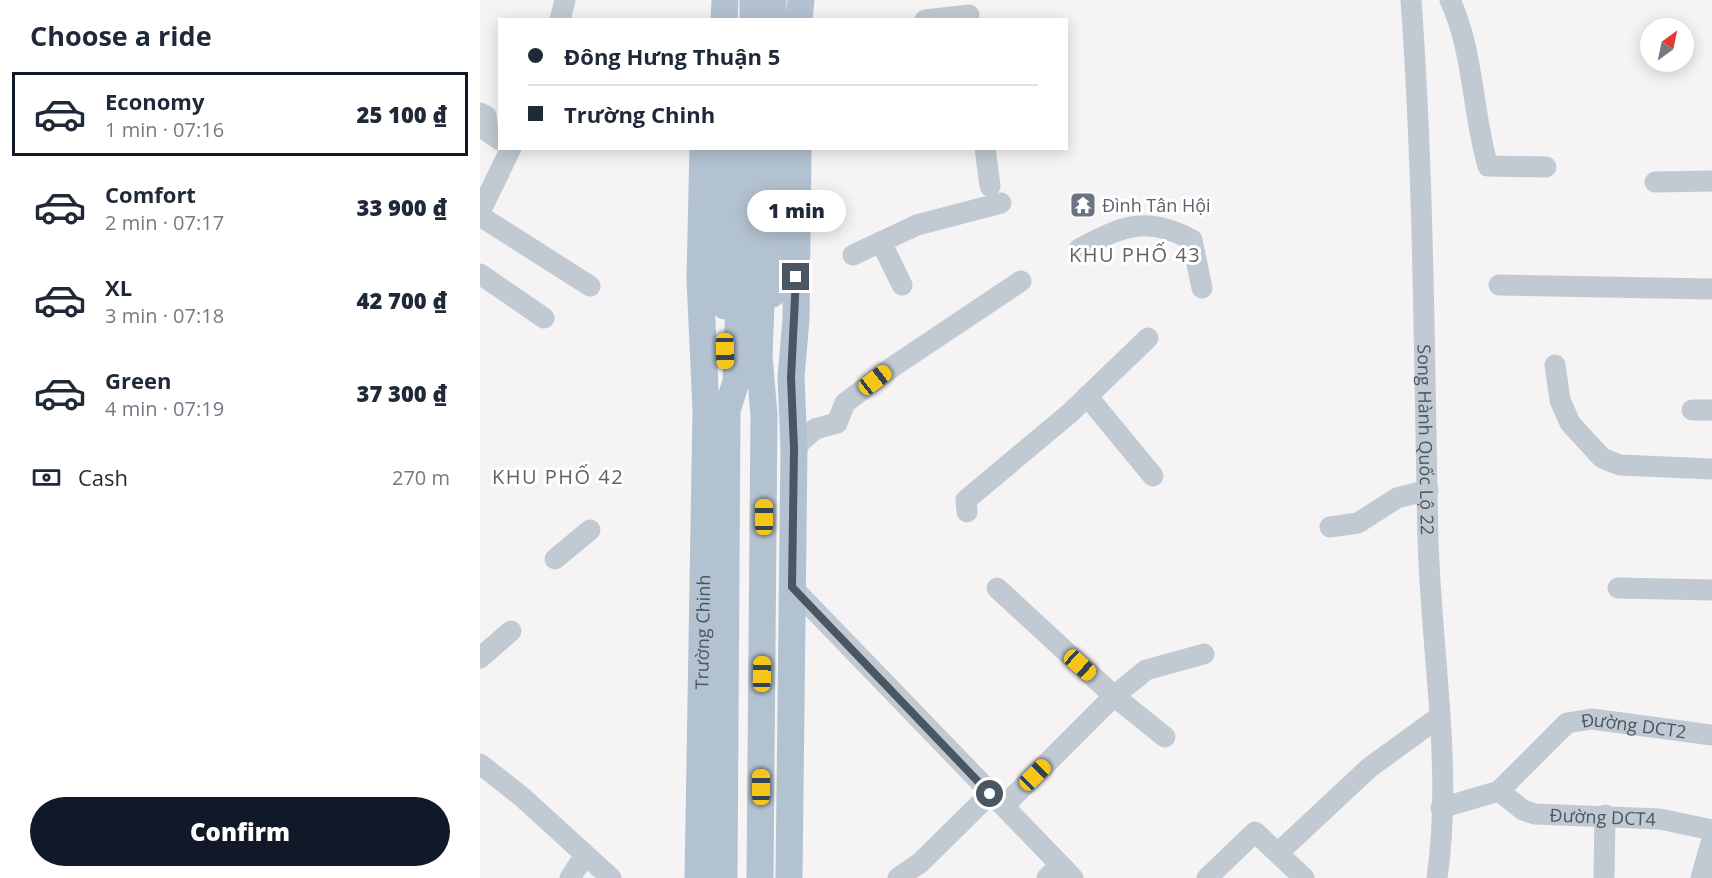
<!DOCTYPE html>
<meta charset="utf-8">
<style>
body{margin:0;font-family:"Open Sans",sans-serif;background:#f2f2f3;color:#1f2937;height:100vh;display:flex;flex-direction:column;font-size:22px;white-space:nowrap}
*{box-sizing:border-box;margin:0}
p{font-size:20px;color:#747a83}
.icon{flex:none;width:33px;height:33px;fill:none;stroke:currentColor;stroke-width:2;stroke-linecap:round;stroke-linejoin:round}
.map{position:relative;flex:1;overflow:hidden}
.panel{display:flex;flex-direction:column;background:#fff;width:480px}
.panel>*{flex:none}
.top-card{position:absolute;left:18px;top:18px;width:570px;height:132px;border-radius:0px;box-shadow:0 3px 15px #0003;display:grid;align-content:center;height:132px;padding:0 30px;background:#fff}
.needle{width:39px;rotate:33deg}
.tools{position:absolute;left:1160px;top:18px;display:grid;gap:12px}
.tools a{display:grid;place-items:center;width:54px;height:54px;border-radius:50%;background:#fff;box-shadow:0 3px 15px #0003;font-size:30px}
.end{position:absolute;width:27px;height:27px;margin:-14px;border:8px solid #4a5661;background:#fff;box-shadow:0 0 0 3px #fff}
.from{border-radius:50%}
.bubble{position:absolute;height:42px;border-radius:21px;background:#fff;box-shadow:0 3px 15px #0003;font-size:20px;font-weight:800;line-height:42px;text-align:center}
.car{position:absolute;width:18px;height:36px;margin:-18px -9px;border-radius:8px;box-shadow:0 0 4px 2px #0007;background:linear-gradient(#f5c518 24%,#345 0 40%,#f5c518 0 76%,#345 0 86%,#f5c518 0)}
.top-card b{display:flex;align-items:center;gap:21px;height:57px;font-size:22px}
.top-card b+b{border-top:2px solid #e0e1e3}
.top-card i{width:15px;height:15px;background:#1f2937}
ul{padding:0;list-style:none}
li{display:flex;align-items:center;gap:18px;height:84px;margin:0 12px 9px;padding:0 18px;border:3px solid transparent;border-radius:0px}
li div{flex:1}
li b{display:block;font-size:22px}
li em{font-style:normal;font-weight:800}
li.selected{border-color:#111827}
li>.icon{width:54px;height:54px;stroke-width:1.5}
h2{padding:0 30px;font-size:27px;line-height:72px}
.pay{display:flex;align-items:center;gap:15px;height:66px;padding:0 30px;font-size:22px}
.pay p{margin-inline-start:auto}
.cta{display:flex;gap:12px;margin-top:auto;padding:12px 30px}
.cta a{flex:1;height:69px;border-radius:36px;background:#111827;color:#fff;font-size:24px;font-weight:800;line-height:69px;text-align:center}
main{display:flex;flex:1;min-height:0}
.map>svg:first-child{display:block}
</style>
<main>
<section class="panel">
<h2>Choose a ride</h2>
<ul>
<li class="selected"><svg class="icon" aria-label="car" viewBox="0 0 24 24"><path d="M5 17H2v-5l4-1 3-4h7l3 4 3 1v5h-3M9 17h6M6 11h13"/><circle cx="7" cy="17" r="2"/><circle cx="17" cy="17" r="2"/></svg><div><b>Economy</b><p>1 min · 07:16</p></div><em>25 100 ₫</em></li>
<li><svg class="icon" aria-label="car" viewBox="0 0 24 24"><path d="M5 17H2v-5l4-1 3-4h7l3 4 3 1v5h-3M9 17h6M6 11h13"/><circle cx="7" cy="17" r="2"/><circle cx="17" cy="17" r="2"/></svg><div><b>Comfort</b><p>2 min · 07:17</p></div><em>33 900 ₫</em></li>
<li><svg class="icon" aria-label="car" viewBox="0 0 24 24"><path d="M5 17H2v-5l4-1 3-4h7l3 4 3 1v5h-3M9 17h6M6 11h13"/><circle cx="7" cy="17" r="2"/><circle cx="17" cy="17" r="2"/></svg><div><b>XL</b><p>3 min · 07:18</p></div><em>42 700 ₫</em></li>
<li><svg class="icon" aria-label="car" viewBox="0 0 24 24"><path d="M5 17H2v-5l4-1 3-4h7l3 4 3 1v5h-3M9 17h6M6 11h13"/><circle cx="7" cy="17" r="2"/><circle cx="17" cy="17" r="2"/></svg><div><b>Green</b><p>4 min · 07:19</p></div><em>37 300 ₫</em></li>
</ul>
<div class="pay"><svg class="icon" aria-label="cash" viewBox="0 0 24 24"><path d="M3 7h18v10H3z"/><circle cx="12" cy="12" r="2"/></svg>Cash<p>270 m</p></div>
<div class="cta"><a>Confirm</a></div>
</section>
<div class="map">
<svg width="1232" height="878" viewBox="0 0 1232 878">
<rect width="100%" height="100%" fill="#f5f3f3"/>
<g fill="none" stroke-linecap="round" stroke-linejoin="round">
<g stroke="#c1cad2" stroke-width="21">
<path id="s1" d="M931,0c13,179 13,359 17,539 3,112 25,227 9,339"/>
<path d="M970,0c24,52 22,112 38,166l58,1"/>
<polyline points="80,20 85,0"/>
<polyline points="445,20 489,15"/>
<polyline points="0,113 6,116 8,132 20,140"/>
<polyline points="505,148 510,186"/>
<polyline points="1175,182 1232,181"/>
<polyline points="0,212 31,148"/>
<polyline points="0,216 110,286"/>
<polyline points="401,242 422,285"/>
<path d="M599,249c43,-23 68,-34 113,-9l10,48"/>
<polyline points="373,255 437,225 521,203"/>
<polyline points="0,274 64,318"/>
<polyline points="1019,285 1232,289"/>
<polyline points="1075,365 1080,400 1090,423 1122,458 1140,465 1232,469"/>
<polyline points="607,396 673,476"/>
<polyline points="1212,410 1232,410"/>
<polyline points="314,448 335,429 357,423 365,403 411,368 541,281"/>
<polyline points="487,512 486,500 590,413 668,338"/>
<polyline points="850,527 878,523 917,498 948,490"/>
<polyline points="75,559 110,530"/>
<polyline points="312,587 593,878"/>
<polyline points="517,588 634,696 666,670 724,654"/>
<polyline points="1138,588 1232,590"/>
<polyline points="0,658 31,631"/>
<polyline points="0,764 41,796 131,878"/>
<path id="s2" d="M1019,791l24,19 12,4 125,5 52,11"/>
<polyline points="524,806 634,696 685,737"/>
<path id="s3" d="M961,808l58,-17 68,-68 25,-4 120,16"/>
<polyline points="798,853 889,768 959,717"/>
<polyline points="90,878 105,855"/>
<polyline points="418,878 440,863 510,794"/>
<polyline points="567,878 580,865"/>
<polyline points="727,878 775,832 824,878"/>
<polyline points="1124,878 1125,815"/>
<polyline points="1221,878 1232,839"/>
</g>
<g stroke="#b3c2d1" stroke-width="27">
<polyline points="244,20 245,0"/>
<polyline points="273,20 273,0"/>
<polyline points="293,20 293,0"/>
<polyline points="319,20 321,0"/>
<polyline points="244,148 245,306"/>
<polyline points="272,259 281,305 279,356 284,415 280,878"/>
<polyline points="292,294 292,148"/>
<path id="s4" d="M218,878l8,-469 -6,-130 3,-131"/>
<polyline points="244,878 247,410 256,382 259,301 268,238 270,148"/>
<polyline points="309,878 314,448 311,377 316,319 318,148"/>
</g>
</g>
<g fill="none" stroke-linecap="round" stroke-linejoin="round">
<polyline stroke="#4a5661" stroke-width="8" points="316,277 311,378 314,448 312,587 510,794"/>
</g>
<defs>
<symbol id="temple-square" viewBox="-11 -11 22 22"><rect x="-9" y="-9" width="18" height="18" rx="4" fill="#6b7280" stroke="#fff"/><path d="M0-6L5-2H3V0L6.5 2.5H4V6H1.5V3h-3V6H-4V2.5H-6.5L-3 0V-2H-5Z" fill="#fff"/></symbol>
</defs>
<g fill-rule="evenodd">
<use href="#temple-square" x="588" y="190" width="30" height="30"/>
</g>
<g text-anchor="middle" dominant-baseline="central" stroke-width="6" stroke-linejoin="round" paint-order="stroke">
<g font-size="18" fill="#5b616d" stroke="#fff" text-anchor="start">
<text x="622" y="205">Đình Tân Hội</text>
</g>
<g font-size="18" fill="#4a5661" stroke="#fff">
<text stroke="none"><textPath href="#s1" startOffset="440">Song Hành Quốc Lộ 22</textPath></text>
<text stroke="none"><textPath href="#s4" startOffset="246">Trường Chinh</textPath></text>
<text stroke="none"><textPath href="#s3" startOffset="224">Đường DCT2</textPath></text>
<text stroke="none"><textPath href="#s2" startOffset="111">Đường DCT4</textPath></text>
</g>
<g font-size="20" letter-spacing="1.5" fill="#5f6368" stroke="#fff">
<text x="655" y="254">KHU PHỐ 43</text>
<text x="78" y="476">KHU PHỐ 42</text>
</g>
</g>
</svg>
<div class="tools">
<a><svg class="needle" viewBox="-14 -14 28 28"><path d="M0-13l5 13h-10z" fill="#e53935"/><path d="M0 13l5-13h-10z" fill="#747a83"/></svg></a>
</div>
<i class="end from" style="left:510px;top:794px"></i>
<i class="end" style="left:316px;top:277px"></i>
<div class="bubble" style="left:267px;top:190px;width:99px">1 min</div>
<i class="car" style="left:245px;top:351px;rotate:179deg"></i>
<i class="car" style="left:395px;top:380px;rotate:52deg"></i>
<i class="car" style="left:284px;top:517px;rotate:0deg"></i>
<i class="car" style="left:600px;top:665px;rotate:132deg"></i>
<i class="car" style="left:282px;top:674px;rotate:1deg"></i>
<i class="car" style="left:555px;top:775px;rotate:45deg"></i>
<i class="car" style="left:281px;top:787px;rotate:0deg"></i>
<div class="top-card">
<b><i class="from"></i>Đông Hưng Thuận 5</b>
<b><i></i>Trường Chinh</b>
</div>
</div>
</main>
